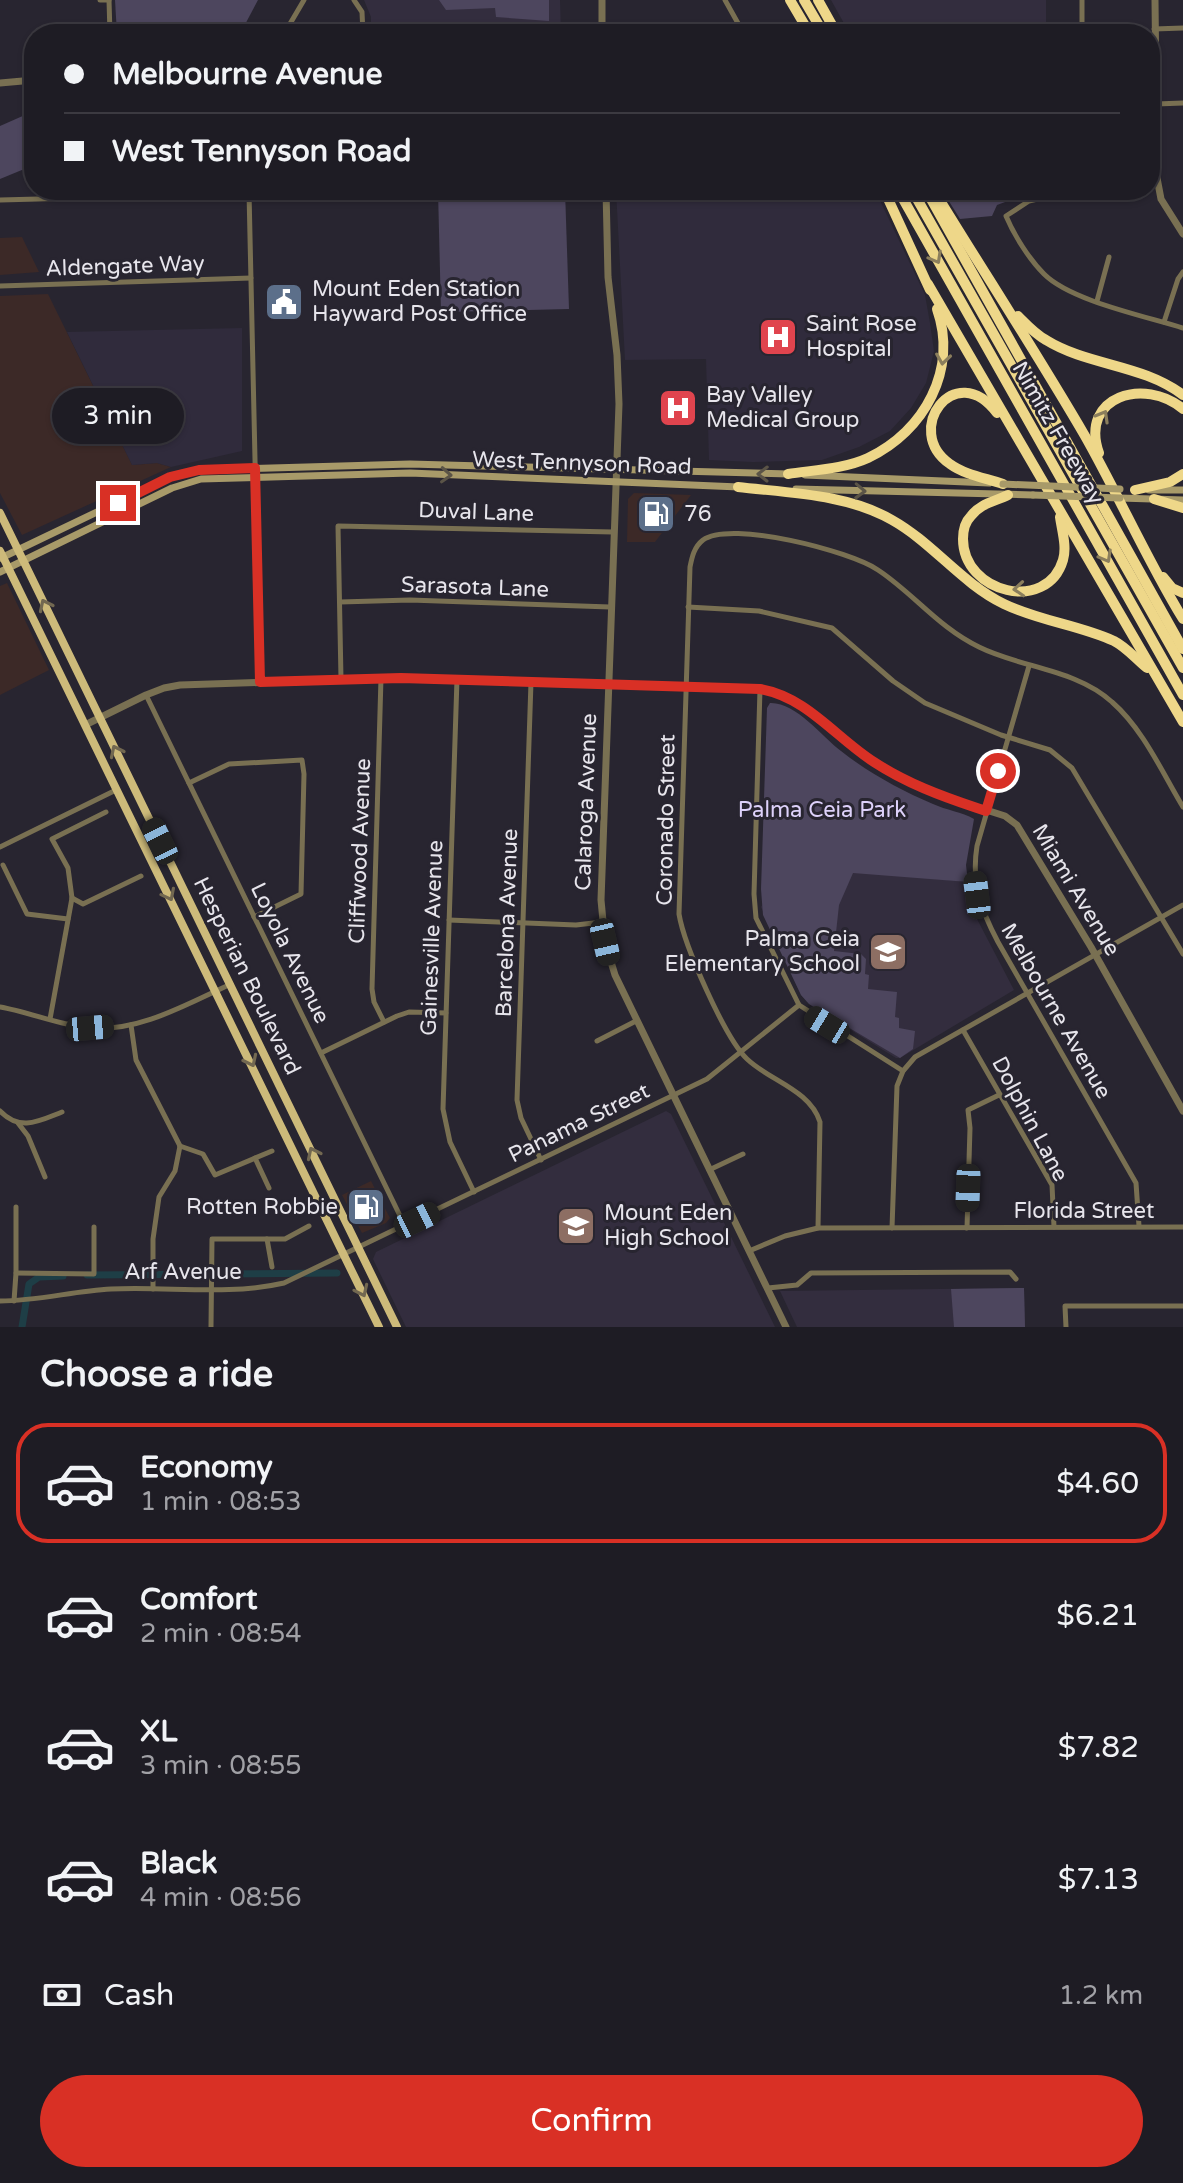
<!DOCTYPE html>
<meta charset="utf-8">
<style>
body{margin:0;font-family:"Varela Round",sans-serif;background:#26252c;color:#f1f3f6;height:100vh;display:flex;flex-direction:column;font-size:30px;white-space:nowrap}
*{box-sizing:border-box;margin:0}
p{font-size:26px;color:#a1a1a6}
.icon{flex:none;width:44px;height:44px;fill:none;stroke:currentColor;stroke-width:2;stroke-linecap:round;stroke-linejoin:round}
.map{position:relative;height:1327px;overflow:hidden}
.details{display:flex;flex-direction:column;background:#1e1c24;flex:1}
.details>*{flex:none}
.top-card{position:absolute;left:24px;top:24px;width:1136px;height:176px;border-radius:32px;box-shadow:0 2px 6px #0004,0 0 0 2px #3c3a41;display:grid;align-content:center;height:176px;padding:0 40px;background:#1e1c24}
.end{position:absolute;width:36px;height:36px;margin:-18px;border:10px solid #d93025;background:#fff;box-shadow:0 0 0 4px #fff}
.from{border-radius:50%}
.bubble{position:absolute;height:56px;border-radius:28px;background:#1e1c24;box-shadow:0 2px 6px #0004,0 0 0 2px #3c3a41;font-size:26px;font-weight:600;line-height:56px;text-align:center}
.car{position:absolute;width:24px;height:48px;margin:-24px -12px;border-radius:10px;box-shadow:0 0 6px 2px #0007;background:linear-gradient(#222 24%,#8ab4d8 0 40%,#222 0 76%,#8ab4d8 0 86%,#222 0)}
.top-card b{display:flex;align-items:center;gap:28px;height:76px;font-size:30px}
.top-card b+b{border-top:2px solid #3c3a41}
.top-card i{width:20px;height:20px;background:#f1f3f6}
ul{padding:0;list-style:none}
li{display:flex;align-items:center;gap:24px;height:120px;margin:0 16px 12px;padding:0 24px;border:4px solid transparent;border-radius:32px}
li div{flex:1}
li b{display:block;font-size:30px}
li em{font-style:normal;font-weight:600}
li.on{border-color:#d93025}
li>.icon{width:72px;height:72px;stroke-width:1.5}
h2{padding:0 40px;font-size:36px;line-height:96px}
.pay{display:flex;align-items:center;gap:20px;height:88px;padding:0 40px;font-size:30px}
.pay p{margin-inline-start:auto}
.button{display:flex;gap:16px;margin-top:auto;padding:16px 40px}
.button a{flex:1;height:92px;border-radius:48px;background:#d93025;color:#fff;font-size:32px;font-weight:600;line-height:92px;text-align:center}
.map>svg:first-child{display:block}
</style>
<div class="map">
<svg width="1183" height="1327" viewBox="0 0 1183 1327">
<rect width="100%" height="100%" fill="#282530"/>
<g fill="#3c2927">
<polygon points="22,237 39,272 0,275 0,238"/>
<polygon points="48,294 132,465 157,463 171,467 22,535 0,493 0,296"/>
<polygon points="634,493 691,495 655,542 627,542 628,499"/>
<polygon points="7,583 49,670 0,695 0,586"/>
<polygon points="371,1181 390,1218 386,1223 362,1233 342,1195"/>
</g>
<g fill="#332d3e">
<polygon points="364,0 560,0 561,34 371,34 371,17"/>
<polygon points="831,0 1046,0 1046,34 850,34"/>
<polygon points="789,865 968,882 977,919 1014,990 900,1058 896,1058 809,1004 801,995 761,907"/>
<polygon points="666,1111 671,1114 775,1327 406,1327 373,1259 376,1252"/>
<polygon points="1024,1288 1025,1327 797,1327 780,1291"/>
</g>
<g fill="#302b3c">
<polygon points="616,190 875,190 925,295 930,323 934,351 926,383 911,408 890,431 859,447 822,460 753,462 709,460 706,359 625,360"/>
<polygon points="242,328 242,451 171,467 157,463 132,465 67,332"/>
</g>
<g fill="#4d465e">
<polygon points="115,0 258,0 240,34 117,34"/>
<polygon points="439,0 549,0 549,21 496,17 495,8 446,10"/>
<polygon points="34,111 34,165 0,179 0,126"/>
<polygon points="438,190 565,190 569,309 441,312"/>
<polygon points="942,190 1038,190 997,205 992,216 960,219"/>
<path d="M770,703c26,-1 51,33 71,48 28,22 59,39 92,53 13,6 29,8 41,15l-8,46 2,17 -115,-9 -14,32 -5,46 27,3 5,5 -1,15 4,1 -1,14 29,3 -2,25 4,1v10l16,3 -2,18 -13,9 -91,-54 -8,-9 -38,-80 -2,-26 6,-181z"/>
<polygon points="1024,1288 1025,1327 954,1327 951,1289"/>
</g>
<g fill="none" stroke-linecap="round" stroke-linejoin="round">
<g stroke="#1e3e46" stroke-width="7">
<polyline points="87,1275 337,1273"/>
<polyline points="22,1327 29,1284 39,1277 63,1276"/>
</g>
<g stroke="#797052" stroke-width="5">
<polyline points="100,0 109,0"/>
<polyline points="109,0 110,34"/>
<polyline points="354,0 362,12 363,34"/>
<polyline points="725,0 744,34"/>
<polyline points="1082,0 1082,34"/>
<polyline points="1154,29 1183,28"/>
<polyline points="284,34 304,0"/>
<polyline points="1156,104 1183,103"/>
<path d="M1076,190l-47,11 -23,15c8,19 23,43 38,58 27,27 101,42 139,54"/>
<polyline points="249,192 260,682"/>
<polyline points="0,200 382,190"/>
<polyline points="0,286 251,278"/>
<polyline points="1097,301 1109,257"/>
<polyline points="1164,322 1178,279 1183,272"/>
<polyline points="340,602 410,600 610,607"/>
<polyline points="688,607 759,611 832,628 893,681 925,703 1001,735 1050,750 1072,768 1183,954"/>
<path d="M1029,666l-52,180c-6,37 4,64 21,96l138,241 3,43"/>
<polyline points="381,678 372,989 374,1002 384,1022"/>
<polyline points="341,679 338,526 613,532"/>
<polyline points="457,679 443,1109 450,1142 474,1192"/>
<polyline points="531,682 517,1100 521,1118 541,1160"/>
<polyline points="760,689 754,894 756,918 799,1005 903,1071"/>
<polyline points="146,695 405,1226"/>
<polyline points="189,783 229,764 302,760 304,774 301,894 254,917"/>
<polyline points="0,847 116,790"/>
<polyline points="3,865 27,914 68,919"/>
<polyline points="72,898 83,904 141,876"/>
<polyline points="449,920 576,925 602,922"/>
<path d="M0,1007c29,5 62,19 90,21 50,4 97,-24 141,-44"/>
<polyline points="50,1019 72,898 68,868 52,839 106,812"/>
<polyline points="131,1025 136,1060 180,1146"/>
<polyline points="963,1030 1052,1185 1054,1227"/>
<polyline points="597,1041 636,1021"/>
<polyline points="321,1053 397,1016 409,1012 446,1013"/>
<path d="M0,1111c20,21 39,10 62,1"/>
<polyline points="18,1123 28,1136 45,1177"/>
<polyline points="180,1146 203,1154 215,1175 272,1151"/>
<polyline points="255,1158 269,1188"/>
<polyline points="709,1170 743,1154"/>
<path d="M818,1228l2,-106c-10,-32 -50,-41 -73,-63 -22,-21 -63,-114 -68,-145l11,-347c2,-10 4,-20 13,-27 28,-20 147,11 175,30 35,23 61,58 101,77 42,21 97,22 133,55 31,27 50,70 71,105"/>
<polyline points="892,1228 897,1086 903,1071 915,1057 1183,905"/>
<polyline points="967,1228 970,1128 968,1110 999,1095"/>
<polyline points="267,1239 272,1267"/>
<polyline points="749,1251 785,1236 818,1228 1183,1227"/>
<polyline points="16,1273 94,1274 94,1227"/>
<polyline points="768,1288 797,1285 811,1273 1010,1272 1016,1279"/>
<polyline points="153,1289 153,1239 159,1197 175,1171 180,1146"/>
<path d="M0,1301c38,0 73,-10 111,-12 56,-3 117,7 173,-6l423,-204 92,-74"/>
<polyline points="14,1301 16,1273 16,1207"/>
<polyline points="211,1327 212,1239 285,1239 309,1226"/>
<polyline points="1066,1327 1065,1306 1183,1306"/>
</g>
<g stroke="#797052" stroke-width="7">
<polyline points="1155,0 1157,178 1161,199 1183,234"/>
<polyline points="602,34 602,0"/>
<polyline points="0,83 34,80"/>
<polyline points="249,190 249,192"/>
<polyline points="606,190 608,277 617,355 619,404 601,900 605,942 615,975 786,1327"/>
<polyline points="85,725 146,695 164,688 180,685 401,678 760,689 785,696 798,703 873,762 906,781 936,794 1005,816 1017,825 1091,947 1183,1111"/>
</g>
<g stroke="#a89a69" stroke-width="7">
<polyline points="805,475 989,483"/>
<polyline points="796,489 1033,495"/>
<polyline points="1149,490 1183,490"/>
<polyline points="1120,498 1183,500"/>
<polyline points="1,558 170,477 199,470 410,464 789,474"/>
<polyline points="0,572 172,488 201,479 410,473 739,487"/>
</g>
<g stroke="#cdba7a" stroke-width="8">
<polyline points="0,513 397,1327"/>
<polyline points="0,551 379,1327"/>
</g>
<g stroke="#eed789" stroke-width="10">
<polyline points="790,0 810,34"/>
<polyline points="804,0 824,34"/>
<polyline points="818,0 837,34"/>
<polyline points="884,190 930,290"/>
<polyline points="898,190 1183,695"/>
<polyline points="912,190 1183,668"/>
<polyline points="926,190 1183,649"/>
<path d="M929,194l12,8c48,78 98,155 144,234 34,60 62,124 98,183"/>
<polyline points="928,284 1183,722"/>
<path d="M1018,316c8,8 17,18 28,24 42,26 96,24 137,55"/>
<path d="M997,413c-42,-56 -95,18 -47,51 15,11 36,14 53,20"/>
<path d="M1099,453c-20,-57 46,-76 84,-44"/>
<path d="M788,474c26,-4 56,-5 80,-16 57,-27 90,-89 69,-149"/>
<path d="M738,487c51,6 109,7 154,33 41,23 69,63 112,84 35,17 75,21 110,37 12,6 22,18 33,27"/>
<polyline points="1135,490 1170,482 1183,474"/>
<path d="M1008,495c-14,7 -27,8 -37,21 -6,6 -8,14 -8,23 0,54 84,75 100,21 4,-13 -1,-29 -3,-43"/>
<polyline points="1154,499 1183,508"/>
<polyline points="1163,577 1172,588 1183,593"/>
</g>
<g stroke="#a89a69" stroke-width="7">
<polyline points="1003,484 1120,489"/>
<polyline points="1033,495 1120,498"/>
</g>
</g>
<defs><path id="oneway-chevron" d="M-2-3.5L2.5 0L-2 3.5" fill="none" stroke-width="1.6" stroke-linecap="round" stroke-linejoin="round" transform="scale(2)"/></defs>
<g stroke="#8b7e5c">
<use href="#oneway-chevron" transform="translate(936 258) rotate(61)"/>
<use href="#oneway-chevron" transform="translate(943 359) rotate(98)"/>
<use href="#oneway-chevron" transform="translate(1103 416) rotate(-60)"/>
<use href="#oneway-chevron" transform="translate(1106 557) rotate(61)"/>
<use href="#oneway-chevron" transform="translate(1019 589) rotate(176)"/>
</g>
<g stroke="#5b5447">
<use href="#oneway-chevron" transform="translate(763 474) rotate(-179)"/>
<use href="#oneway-chevron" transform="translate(446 475) rotate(3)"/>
<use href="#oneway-chevron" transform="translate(860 491) rotate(2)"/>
</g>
<g stroke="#726851">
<use href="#oneway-chevron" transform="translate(45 605) rotate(-116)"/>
<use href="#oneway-chevron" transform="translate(116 751) rotate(-116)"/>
<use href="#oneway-chevron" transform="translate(169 895) rotate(63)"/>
<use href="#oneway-chevron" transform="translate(251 1061) rotate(64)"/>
<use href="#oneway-chevron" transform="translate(313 1153) rotate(-116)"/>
<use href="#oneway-chevron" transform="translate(362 1291) rotate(65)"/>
</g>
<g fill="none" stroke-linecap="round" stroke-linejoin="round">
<path stroke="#d93025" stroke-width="10" d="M118,503l52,-26 29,-7 56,-2 5,214 141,-4 359,11c47,8 76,49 114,73 32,21 67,34 103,46l9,3 12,-40"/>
</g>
<defs>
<symbol id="civic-square" viewBox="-11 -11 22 22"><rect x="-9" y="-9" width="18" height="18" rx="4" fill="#5c6f8a" stroke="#282530"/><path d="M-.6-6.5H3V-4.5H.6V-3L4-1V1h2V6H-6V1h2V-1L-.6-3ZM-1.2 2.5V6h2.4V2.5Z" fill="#fff"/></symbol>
<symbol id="hospital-square" viewBox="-11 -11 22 22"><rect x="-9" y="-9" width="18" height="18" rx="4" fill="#e0444e" stroke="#282530"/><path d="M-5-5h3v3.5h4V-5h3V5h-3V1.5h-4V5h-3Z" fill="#fff"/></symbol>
<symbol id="fuel-square" viewBox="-11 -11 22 22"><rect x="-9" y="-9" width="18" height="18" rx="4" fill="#5c6f8a" stroke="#282530"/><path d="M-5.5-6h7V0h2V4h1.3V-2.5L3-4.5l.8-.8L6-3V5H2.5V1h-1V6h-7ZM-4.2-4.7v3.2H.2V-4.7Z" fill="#fff"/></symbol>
<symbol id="school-square" viewBox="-11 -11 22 22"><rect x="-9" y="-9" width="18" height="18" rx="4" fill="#8d6e63" stroke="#282530"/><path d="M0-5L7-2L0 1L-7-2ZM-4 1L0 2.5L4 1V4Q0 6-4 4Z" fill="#fff"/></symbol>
</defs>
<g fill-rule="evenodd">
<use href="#civic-square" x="262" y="280" width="44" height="44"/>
<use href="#hospital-square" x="756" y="315" width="44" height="44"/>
<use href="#hospital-square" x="656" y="386" width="44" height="44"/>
<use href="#fuel-square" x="634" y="492" width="44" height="44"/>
<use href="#school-square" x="866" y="930" width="44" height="44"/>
<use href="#fuel-square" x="344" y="1185" width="44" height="44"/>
<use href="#school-square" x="554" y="1204" width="44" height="44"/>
</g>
<g text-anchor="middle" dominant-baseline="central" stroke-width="6" stroke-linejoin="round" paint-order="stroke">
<g font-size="22" fill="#e7e5ec" stroke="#282530">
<text transform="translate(125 266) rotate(-2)">Aldengate Way</text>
<text transform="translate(1058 433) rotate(60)">Nimitz Freeway</text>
<text transform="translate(582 463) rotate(2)">West Tennyson Road</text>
<text transform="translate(476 512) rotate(2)">Duval Lane</text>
<text transform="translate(475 587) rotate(2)">Sarasota Lane</text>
<text transform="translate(586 802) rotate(-88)">Calaroga Avenue</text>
<text transform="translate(666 820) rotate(-89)">Coronado Street</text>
<text transform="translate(360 851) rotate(-88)">Cliffwood Avenue</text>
<text transform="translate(1076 890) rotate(59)">Miami Avenue</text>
<text transform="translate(507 923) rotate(-88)">Barcelona Avenue</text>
<text transform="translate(432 938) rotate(-88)">Gainesville Avenue</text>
<text transform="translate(290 953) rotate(64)">Loyola Avenue</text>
<text transform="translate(247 976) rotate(64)">Hesperian Boulevard</text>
<text transform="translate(1056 1011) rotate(60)">Melbourne Avenue</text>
<text transform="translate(1030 1119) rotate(62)">Dolphin Lane</text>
<text transform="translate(579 1123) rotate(-26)">Panama Street</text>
<text x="1084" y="1211">Florida Street</text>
<text x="183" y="1272">Arf Avenue</text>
</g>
<g font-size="22" fill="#e7e5ec" stroke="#282530" text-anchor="start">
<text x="312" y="289">Mount Eden Station<tspan x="312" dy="25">Hayward Post Office</tspan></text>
<text x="806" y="324">Saint Rose<tspan x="806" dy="25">Hospital</tspan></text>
<text x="706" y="395">Bay Valley<tspan x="706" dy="25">Medical Group</tspan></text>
<text x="684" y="514">76</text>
<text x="860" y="939" text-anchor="end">Palma Ceia<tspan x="860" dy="25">Elementary School</tspan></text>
<text x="338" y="1207" text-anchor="end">Rotten Robbie</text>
<text x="604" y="1213">Mount Eden<tspan x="604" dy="25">High School</tspan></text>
</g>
<g font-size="22" fill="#ddd1fa" stroke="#282530">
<text x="822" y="810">Palma Ceia Park</text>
</g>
</g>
</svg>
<i class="end from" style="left:998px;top:771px"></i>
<i class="end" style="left:118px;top:503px"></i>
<div class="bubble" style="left:52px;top:388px;width:132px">3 min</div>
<i class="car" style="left:160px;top:841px;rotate:334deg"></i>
<i class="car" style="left:977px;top:895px;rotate:353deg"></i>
<i class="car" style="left:605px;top:942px;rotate:167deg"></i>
<i class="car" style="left:827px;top:1025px;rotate:301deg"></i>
<i class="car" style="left:90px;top:1028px;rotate:85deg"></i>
<i class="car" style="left:968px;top:1188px;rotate:182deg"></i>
<i class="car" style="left:417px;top:1220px;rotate:64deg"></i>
<div class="top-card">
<b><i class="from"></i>Melbourne Avenue</b>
<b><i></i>West Tennyson Road</b>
</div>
</div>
<section class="details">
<h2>Choose a ride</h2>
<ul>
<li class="on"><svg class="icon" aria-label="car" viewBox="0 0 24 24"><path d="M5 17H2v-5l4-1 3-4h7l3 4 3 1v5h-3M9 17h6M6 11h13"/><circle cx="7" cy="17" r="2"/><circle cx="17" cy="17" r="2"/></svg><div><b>Economy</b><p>1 min · 08:53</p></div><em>$4.60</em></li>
<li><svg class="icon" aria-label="car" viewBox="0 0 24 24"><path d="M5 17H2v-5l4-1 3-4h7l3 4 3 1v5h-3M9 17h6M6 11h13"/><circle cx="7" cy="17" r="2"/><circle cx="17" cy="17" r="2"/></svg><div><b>Comfort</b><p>2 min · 08:54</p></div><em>$6.21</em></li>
<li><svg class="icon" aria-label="car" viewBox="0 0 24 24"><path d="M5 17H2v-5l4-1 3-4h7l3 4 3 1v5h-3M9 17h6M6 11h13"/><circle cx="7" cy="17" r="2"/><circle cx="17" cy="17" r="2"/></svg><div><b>XL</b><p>3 min · 08:55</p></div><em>$7.82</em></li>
<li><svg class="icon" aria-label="car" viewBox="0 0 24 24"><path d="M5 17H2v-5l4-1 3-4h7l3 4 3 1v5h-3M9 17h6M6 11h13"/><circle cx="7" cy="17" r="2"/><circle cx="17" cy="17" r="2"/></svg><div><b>Black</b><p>4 min · 08:56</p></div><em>$7.13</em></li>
</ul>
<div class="pay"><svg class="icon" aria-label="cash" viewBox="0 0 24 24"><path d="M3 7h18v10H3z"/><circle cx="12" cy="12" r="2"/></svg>Cash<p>1.2 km</p></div>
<div class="button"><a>Confirm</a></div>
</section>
